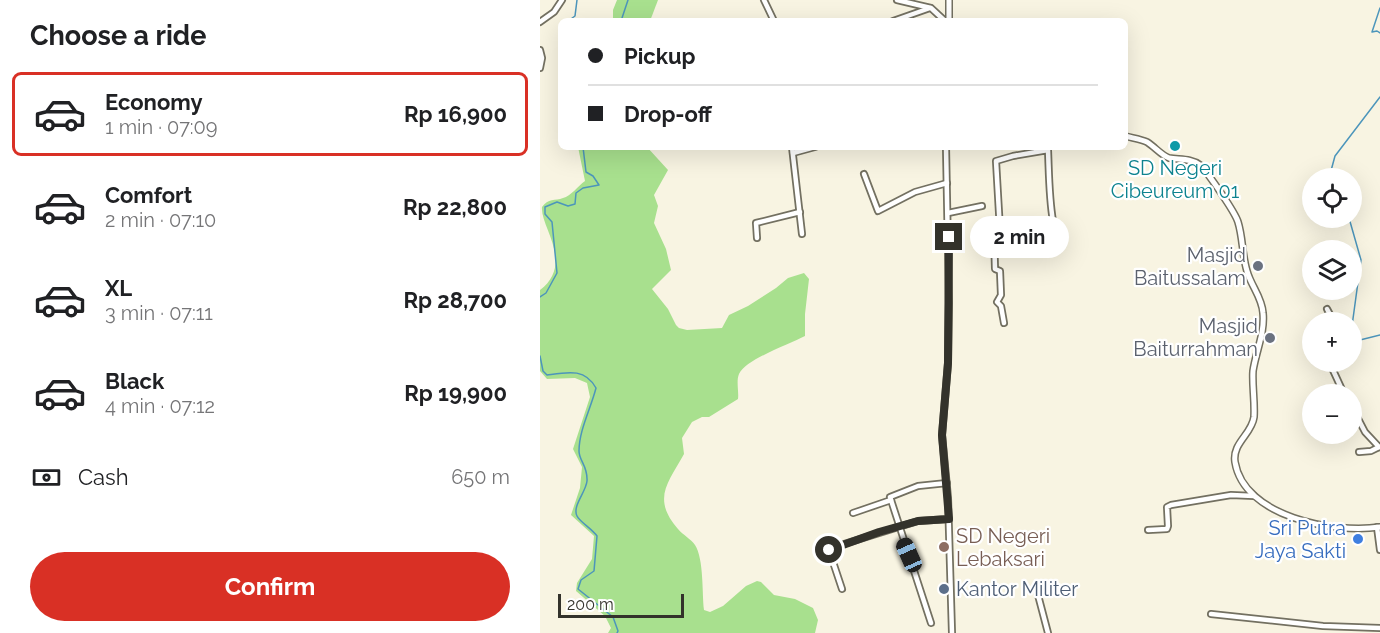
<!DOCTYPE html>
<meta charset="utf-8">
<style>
body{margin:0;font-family:Raleway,sans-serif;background:#f6f6f6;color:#202124;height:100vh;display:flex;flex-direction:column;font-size:22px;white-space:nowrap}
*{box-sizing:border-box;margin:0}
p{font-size:20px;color:#757577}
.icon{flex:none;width:33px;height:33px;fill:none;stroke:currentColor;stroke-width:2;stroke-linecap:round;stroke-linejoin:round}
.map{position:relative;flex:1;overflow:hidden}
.details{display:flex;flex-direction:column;background:#fff;width:540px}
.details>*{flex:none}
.top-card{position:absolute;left:18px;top:18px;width:570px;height:132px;border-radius:9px;box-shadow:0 6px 24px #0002;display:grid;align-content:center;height:132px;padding:0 30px;background:#fff}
.buttons{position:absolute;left:762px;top:168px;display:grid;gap:12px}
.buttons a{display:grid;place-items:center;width:60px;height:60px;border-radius:50%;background:#fff;box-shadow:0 6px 24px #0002;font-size:30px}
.scale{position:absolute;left:18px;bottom:15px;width:126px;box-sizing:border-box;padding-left:6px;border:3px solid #33322b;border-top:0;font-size:16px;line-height:21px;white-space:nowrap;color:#33322b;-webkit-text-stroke:4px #fff;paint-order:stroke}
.end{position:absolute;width:27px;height:27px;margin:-14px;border:8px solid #33322b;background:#fff;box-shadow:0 0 0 3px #fff}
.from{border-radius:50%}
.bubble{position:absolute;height:42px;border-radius:21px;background:#fff;box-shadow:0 6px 24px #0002;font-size:20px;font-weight:700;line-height:42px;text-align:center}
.car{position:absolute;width:18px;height:36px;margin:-18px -9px;border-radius:8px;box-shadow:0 0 4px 2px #0007;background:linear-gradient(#222 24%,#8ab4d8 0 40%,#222 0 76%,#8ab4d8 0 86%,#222 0)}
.top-card b{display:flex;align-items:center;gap:21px;height:57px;font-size:22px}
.top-card b+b{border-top:2px solid #e0e0e0}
.top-card i{width:15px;height:15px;background:#202124}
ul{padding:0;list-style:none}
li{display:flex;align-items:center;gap:18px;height:84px;margin:0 12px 9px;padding:0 18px;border:3px solid transparent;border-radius:9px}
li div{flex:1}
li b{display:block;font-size:22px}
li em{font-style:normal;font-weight:700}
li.current{border-color:#d93025}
li>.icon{width:54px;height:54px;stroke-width:1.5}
h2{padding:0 30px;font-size:27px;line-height:72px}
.pay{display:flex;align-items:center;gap:15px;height:66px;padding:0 30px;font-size:22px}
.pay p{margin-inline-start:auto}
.action{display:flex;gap:12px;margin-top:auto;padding:12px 30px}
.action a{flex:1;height:69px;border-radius:36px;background:#d93025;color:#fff;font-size:24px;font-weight:700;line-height:69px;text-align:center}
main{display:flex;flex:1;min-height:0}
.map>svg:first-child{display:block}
</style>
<main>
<section class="details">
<h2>Choose a ride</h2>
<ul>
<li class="current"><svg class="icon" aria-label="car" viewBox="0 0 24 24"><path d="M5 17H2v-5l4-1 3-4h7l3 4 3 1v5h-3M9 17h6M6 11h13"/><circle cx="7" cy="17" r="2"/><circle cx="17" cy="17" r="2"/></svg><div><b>Economy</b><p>1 min · 07:09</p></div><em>Rp 16,900</em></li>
<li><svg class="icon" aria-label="car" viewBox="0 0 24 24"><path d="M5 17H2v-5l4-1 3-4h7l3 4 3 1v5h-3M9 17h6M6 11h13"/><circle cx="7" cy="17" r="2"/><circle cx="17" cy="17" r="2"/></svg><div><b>Comfort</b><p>2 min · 07:10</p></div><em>Rp 22,800</em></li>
<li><svg class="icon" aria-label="car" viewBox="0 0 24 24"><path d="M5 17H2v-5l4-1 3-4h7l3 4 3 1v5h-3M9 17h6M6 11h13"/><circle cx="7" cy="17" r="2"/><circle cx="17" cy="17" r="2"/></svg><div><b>XL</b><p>3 min · 07:11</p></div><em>Rp 28,700</em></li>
<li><svg class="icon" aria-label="car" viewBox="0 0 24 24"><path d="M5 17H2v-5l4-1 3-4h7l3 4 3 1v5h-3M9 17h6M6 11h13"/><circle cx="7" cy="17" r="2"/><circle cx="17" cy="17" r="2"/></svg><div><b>Black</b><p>4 min · 07:12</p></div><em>Rp 19,900</em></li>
</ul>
<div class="pay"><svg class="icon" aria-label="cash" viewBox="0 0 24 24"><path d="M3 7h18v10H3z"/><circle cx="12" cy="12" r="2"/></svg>Cash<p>650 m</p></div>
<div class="action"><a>Confirm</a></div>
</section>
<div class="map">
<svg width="840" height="633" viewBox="0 0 840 633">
<rect width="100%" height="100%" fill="#f8f4e2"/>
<g fill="#a8e08e">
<polygon points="77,0 118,0 110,21 73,21 73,10"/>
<path d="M38,147h69l21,23 -14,25 4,11 -4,17 12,26 5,21 -19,19 16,20 8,16 3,3 8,2 35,-2 7,-13 19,-9 28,-18 12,-10 16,-5 5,6 -4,35v22c-15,8 -59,23 -66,38 -3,7 0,18 -1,25l-29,18h-7l-10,5 -10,16 2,16c-15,28 -33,44 -6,75 5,6 13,10 17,16 9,14 7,48 9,65l6,2 13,-6 23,-20 11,-5 4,1 13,13 21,4 18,9 5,12 -3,13h-207l3,-5 -6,-12 -29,-25 1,-8 15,-24 2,-23 -23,-21 9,-27 2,-21 -9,-18 17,-52 -3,-14 -12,-5 -28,1 -7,-8v-81c35,-27 0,-63 2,-83 6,-9 13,-6 21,-9 8,-2 15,-12 22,-17z"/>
</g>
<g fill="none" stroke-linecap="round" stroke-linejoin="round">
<g stroke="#4c95bb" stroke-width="1.5">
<polyline points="840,8 832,32 837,31 840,33"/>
<polyline points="28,21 35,16 37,0"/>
<polyline points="81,21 88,0"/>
<polyline points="789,178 795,156 840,97"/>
<polyline points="809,218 821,260 812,326"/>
<polyline points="0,297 6,293 17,273 12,222 5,214 5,207 17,202 28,206 35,204 36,193 43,188 59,185 53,176 46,172 43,147"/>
<polyline points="812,342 840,335"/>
<path d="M0,356l3,15 4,4c21,-3 38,-7 49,13 -5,20 -17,42 -17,63 0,10 9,15 8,30 -1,11 -15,25 -10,35 3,6 15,13 20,20l-3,35 -13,9 -3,9 35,28 5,14 -1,2"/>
<polyline points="795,372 797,362"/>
</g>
<defs>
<g id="minor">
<polyline points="224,0 234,21"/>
<polyline points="357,0 391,8 405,21"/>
<polyline points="353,21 390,8"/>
<polyline points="0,22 14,12 22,0"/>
<polyline points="0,50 2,58 0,68"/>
<polyline points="252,147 262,234"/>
<polyline points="406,147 409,303 408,363 402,435 408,498 412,633"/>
<path d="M507,147l1,3c1,23 1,48 5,71v2l-53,7 -4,-69 17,-5 35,-6"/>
<polyline points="253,153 275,147"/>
<polyline points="324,174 338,211 375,192 407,183"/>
<polyline points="408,213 442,206"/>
<polyline points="460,230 454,233 455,269 460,271 461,295 457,302 461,306 464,323"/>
<polyline points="217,238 216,223 260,212"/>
<polyline points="787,309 794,322"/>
<polyline points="793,362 792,368 804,394"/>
<polyline points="812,407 825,432 839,447"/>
<polyline points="819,452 831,451 839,447"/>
<polyline points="313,513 351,500"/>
<polyline points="837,527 840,550"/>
<polyline points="608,530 627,529 628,526 627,507 631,505 691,495 714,496"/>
<polyline points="302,589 289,550 291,548 378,521 409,519"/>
<polyline points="498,595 508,633"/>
<polyline points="671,614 783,626 840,628"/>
<polyline points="391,623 350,497 378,486 407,483"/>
</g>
<g id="major">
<polyline points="409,0 409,21"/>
<path d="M585,136c7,2 15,3 22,6 8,5 14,13 22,16 10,2 22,0 31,7 8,8 35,47 38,57 5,16 4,33 9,49 4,15 15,26 16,42 2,20 -7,38 -10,58 -1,15 2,30 1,46 -2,17 -22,26 -19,45 9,55 99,72 145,65"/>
</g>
</defs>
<use href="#minor" stroke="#737061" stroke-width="8"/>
<use href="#major" stroke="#737061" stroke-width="8"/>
<use href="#minor" stroke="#fff" stroke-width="4.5"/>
<use href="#major" stroke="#fff" stroke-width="5"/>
</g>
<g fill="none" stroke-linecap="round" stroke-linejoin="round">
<polyline stroke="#33322b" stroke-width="8" points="289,550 339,532 378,521 409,519 402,435 408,363 409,237"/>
</g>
<circle fill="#0f9aa8" stroke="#fff" stroke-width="2" cx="635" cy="146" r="6"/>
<g fill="#6b7280" stroke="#fff" stroke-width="2">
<circle cx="718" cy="266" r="6"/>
<circle cx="730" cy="338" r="6"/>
</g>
<circle fill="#3f7fe0" stroke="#fff" stroke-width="2" cx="818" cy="539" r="6"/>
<circle fill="#8d6e63" stroke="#fff" stroke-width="2" cx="404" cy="547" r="6"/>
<circle fill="#5c6f8a" stroke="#fff" stroke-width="2" cx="404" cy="589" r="6"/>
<g text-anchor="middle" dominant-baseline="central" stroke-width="4.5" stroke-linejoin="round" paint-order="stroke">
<g font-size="20" fill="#0d838f" stroke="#fff">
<text x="635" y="168">SD Negeri<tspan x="635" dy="23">Cibeureum 01</tspan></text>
</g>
<g font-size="20" fill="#5b616d" stroke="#fff" text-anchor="end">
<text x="706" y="255">Masjid<tspan x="706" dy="23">Baitussalam</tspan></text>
<text x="718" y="326">Masjid<tspan x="718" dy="23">Baiturrahman</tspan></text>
</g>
<g font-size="20" fill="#366cbe" stroke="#fff" text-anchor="end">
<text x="806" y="528">Sri Putra<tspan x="806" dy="23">Jaya Sakti</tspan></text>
</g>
<g font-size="20" fill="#785e54" stroke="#fff" text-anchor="start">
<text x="416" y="536">SD Negeri<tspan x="416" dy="23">Lebaksari</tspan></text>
</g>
<g font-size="20" fill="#4e5e75" stroke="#fff" text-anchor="start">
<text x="416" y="589">Kantor Militer</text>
</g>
</g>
</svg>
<div class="buttons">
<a><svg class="icon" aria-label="locate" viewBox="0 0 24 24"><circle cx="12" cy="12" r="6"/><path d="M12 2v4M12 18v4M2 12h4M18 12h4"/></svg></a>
<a><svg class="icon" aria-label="layers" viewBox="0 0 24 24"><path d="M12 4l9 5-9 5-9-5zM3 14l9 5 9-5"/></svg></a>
<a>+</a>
<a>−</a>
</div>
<div class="scale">200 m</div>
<i class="end from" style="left:289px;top:550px"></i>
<i class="end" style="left:409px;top:237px"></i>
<div class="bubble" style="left:430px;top:216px;width:99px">2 min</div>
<i class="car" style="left:369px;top:555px;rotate:336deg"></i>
<div class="top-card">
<b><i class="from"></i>Pickup</b>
<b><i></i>Drop-off</b>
</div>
</div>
</main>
